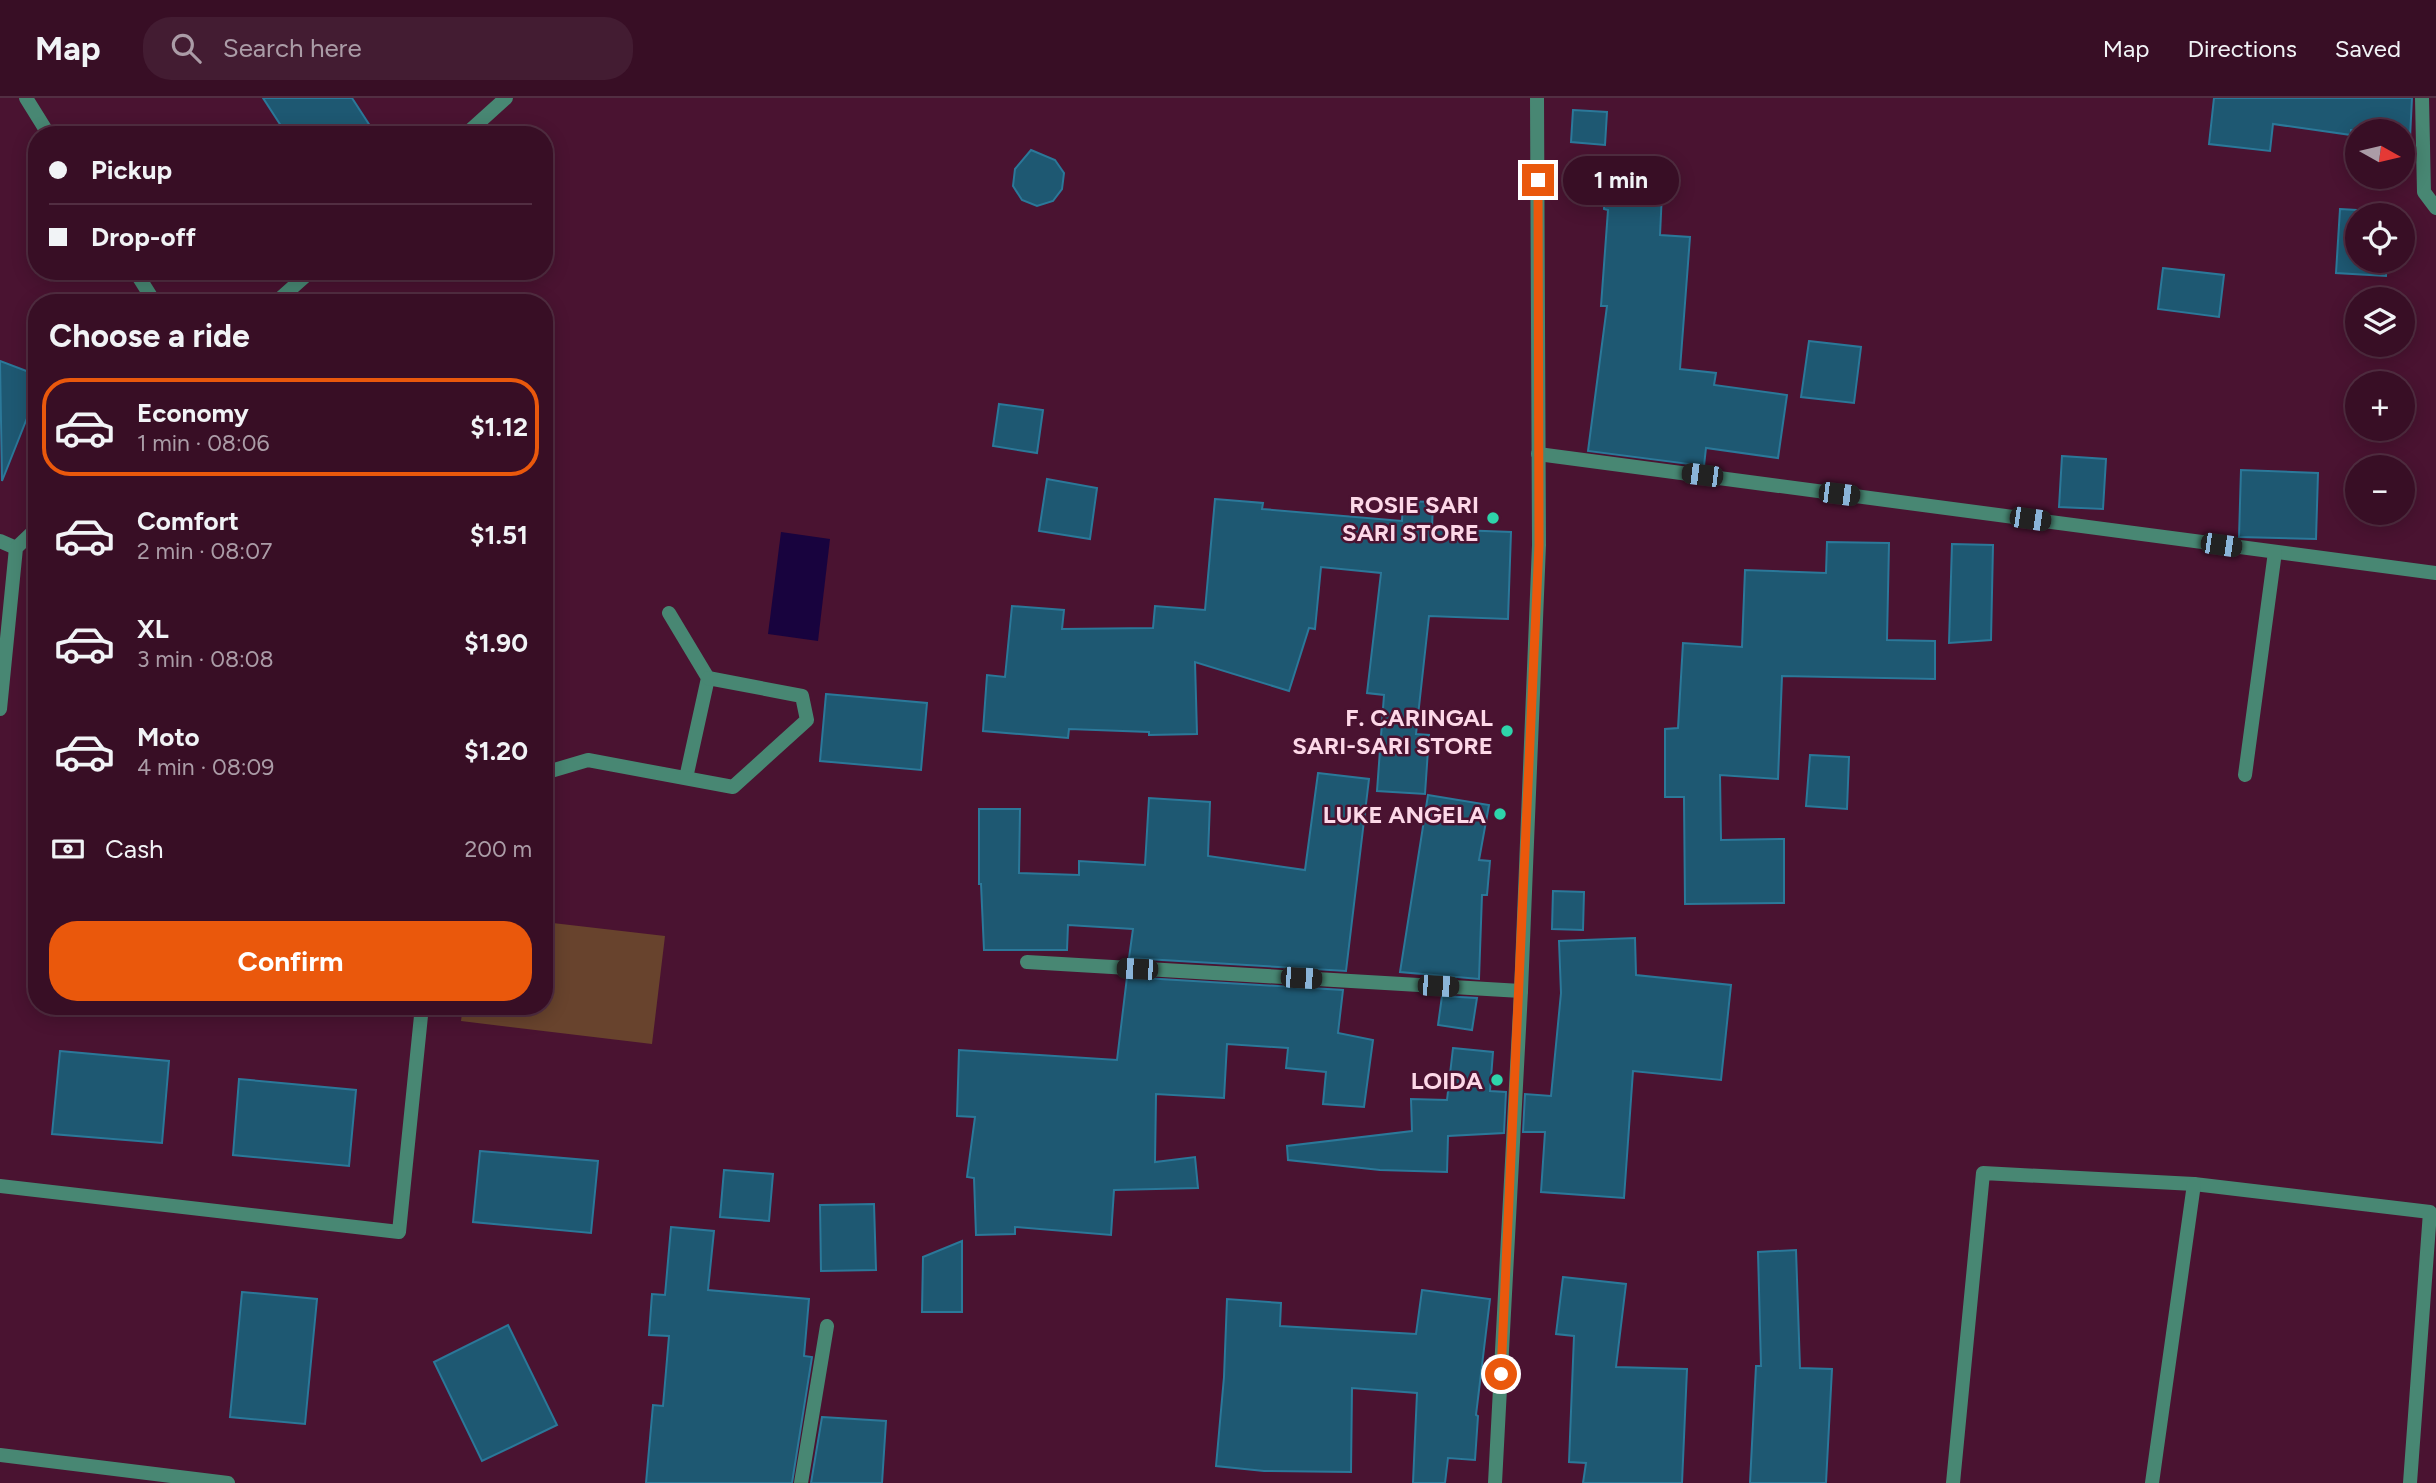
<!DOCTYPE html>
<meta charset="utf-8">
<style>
body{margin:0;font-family:Figtree,sans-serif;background:#431c32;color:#f1f3f6;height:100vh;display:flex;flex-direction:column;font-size:26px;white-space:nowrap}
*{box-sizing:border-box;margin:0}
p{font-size:23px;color:#ab9ca7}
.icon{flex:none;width:38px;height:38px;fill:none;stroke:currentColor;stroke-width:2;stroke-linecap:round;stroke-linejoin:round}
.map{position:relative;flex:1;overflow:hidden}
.sheet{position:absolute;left:28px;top:196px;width:525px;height:721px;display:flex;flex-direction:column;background:#380e25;border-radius:28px;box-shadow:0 4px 18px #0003,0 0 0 2px #522e42}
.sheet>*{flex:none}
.hud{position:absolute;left:28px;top:28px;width:525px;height:154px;border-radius:28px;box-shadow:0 4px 18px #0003,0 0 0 2px #522e42;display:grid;align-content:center;height:154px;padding:0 21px;background:#380e25}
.needle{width:46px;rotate:98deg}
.tools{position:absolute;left:2345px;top:21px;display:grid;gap:14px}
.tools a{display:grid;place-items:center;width:70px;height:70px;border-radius:50%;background:#380e25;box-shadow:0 4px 18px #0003,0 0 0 2px #522e42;font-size:35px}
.end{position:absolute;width:32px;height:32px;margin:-16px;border:9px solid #ea580c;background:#fff;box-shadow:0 0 0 4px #fff}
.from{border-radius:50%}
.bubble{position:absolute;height:49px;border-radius:24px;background:#380e25;box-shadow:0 4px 18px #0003,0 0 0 2px #522e42;font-size:23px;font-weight:700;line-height:49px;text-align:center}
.car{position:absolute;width:21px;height:42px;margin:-21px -10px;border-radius:9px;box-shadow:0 0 5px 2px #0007;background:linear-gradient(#222 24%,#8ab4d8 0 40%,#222 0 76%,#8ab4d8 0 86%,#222 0)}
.hud b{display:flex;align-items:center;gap:24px;height:66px;font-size:26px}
.hud b+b{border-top:2px solid #522e42}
.hud i{width:18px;height:18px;background:#f1f3f6}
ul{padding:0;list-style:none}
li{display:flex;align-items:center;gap:21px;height:98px;margin:0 14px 10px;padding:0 7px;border:4px solid transparent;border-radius:28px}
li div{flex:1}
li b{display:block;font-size:26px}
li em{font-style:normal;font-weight:700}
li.active{border-color:#ea580c}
li>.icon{width:63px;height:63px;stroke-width:1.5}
h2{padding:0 21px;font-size:32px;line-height:84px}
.pay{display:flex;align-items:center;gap:18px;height:77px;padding:0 21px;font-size:26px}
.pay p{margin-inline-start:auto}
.button{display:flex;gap:14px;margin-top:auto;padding:14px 21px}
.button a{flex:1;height:80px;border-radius:28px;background:#ea580c;color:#fff;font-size:28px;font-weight:700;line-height:80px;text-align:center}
header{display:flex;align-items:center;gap:42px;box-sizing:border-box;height:98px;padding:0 35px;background:#380e25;border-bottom:2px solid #522e42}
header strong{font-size:33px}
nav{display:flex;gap:38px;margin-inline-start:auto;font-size:24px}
.search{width:490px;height:63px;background:#431c32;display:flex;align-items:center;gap:18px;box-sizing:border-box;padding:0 24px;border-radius:28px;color:#ab9ca7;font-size:26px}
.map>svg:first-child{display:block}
</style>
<header>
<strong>Map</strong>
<div class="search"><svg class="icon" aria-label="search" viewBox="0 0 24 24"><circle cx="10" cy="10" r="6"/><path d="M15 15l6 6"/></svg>Search here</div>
<nav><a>Map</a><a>Directions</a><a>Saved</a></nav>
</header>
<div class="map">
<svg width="2436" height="1385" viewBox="0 0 2436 1385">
<rect width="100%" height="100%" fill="#4a1331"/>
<polygon fill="#68432d" points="544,824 665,838 652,946 461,923 463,908 544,908"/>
<polygon fill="#18033e" points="781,434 830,441 818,543 768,536"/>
<g fill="#1e5872" stroke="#2b7899" stroke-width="2">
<polygon points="263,0 352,0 376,37 287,37"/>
<polygon points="2214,0 2412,0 2410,40 2403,39 2403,33 2351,32 2351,37 2273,26 2270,53 2209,46"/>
<polygon points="1573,12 1607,14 1605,47 1571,44"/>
<polygon points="1031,52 1055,62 1064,75 1062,91 1053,103 1037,108 1022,102 1013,88 1015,71"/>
<polygon points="1606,70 1663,73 1660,137 1690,139 1680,271 1716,275 1714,287 1787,297 1778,360 1706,350 1704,368 1588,353 1607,208 1601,208 1608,112 1604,111"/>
<polygon points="2340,111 2390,114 2390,117 2357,117 2357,163 2387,163 2386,178 2336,175"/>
<polygon points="2163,170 2224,177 2219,219 2158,211"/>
<polygon points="1809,243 1861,249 1854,305 1801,299"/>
<polygon points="0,263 37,277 37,295 2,383"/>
<polygon points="999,306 1043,312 1037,355 993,348"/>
<polygon points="2062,358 2106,361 2103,411 2059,409"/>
<polygon points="2241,372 2318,375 2316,441 2239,439"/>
<polygon points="1047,381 1097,390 1090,441 1039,433"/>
<polygon points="1215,401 1263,405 1262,411 1402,423 1403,403 1433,404 1432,431 1511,434 1508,521 1429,518 1416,636 1429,637 1425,696 1377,693 1384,597 1367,595 1381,475 1321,469 1315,531 1309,530 1289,593 1195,564 1197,636 1149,637 1149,634 1069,631 1068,640 983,633 987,577 1005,579 1012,508 1064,512 1062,531 1153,530 1155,508 1205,512"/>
<polygon points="1827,444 1889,445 1887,542 1935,543 1935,581 1782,578 1778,681 1720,677 1721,742 1784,741 1784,805 1685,806 1684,699 1665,699 1665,631 1678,630 1683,545 1742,549 1745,472 1826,475"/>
<polygon points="1952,446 1993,447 1991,542 1949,545"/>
<polygon points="826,596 927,605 921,672 820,663"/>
<polygon points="1810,657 1849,659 1847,711 1806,708"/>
<polygon points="1318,675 1369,681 1346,873 1129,860 1133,831 1068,827 1067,852 984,852 981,786 979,786 979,711 1020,711 1019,775 1079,777 1079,763 1145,767 1149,700 1210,704 1208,758 1305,772"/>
<polygon points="1428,697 1489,707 1479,762 1490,763 1487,797 1482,797 1479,881 1400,874"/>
<polygon points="1553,793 1584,794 1583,832 1552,831"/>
<polygon points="1635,840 1636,877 1731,887 1721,982 1633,973 1624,1100 1541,1094 1545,1034 1523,1034 1525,996 1551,998 1561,895 1559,843"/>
<polygon points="1127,879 1343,892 1338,935 1373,942 1364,1009 1323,1006 1326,974 1286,970 1288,950 1227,946 1224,1000 1156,996 1155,1064 1195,1059 1198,1090 1114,1092 1111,1137 1015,1129 1015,1136 976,1137 974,1080 967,1079 975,1019 957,1018 959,952 1117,962"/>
<polygon points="1442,898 1477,900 1472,932 1438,927"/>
<polygon points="1453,950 1493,954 1490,993 1506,994 1504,1035 1448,1038 1447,1074 1380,1072 1288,1062 1287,1048 1412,1033 1411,1001 1447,1002"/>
<polygon points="60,953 169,963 162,1045 52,1036"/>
<polygon points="239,981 356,992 349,1068 233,1057"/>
<polygon points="480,1053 598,1063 591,1135 473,1124"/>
<polygon points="724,1072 773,1076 769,1123 720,1119"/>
<polygon points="874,1106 876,1172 821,1173 820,1107"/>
<polygon points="671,1129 714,1133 708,1192 809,1201 804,1258 812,1259 792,1385 646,1385 653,1307 663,1308 669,1238 649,1237 652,1196 665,1197"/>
<polygon points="962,1143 962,1214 922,1214 923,1159"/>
<polygon points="1796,1152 1800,1270 1832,1271 1826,1385 1750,1385 1756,1268 1761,1268 1758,1154"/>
<polygon points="1563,1179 1626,1186 1616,1269 1687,1271 1682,1385 1583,1385 1586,1365 1569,1364 1574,1238 1556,1236"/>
<polygon points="1422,1192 1490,1201 1476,1317 1478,1318 1475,1362 1448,1360 1445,1385 1413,1385 1417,1295 1352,1290 1351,1374 1264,1373 1216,1368 1224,1279 1227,1201 1281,1205 1280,1228 1416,1236"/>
<polygon points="242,1194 317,1201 305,1326 230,1319"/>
<polygon points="508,1227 557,1327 482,1363 434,1264"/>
<polygon points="822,1319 886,1323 882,1385 811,1385"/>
</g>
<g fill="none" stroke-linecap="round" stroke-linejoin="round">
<g stroke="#488773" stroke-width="14">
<polyline points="669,515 708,580 686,680"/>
<polyline points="544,675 588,662 733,689 807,622 802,598 708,580"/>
</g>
<g stroke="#488773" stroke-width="14">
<polyline points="26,0 49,37"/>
<polyline points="2422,0 2424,94 2436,110"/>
<polyline points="465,37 506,0"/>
<polyline points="135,173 155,205"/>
<polyline points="275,205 311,173"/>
<polyline points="1538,356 2436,475"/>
<polyline points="0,443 16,450"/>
<polyline points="0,611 16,450 37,430"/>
<polyline points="2245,677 2275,454"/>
<polyline points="1027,864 1521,893"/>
<polyline points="0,1088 399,1134 422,908"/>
<polyline points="801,1385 827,1228"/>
<polyline points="1953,1385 1983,1075 2194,1086 2430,1114 2410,1385"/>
<polyline points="2152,1385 2194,1086"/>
</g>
<g stroke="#488773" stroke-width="14">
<polyline points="0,1357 228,1385"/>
<polyline points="1495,1385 1521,893 1539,447 1537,0"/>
</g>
</g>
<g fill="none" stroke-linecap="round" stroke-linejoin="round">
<polyline stroke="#ea580c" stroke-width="9" points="1501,1276 1539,447 1538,82"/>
</g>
<g fill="#2ed4aa" stroke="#4a1331" stroke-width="2.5">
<circle cx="1493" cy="420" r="7"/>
<circle cx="1507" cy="633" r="7"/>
<circle cx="1500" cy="716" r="7"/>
<circle cx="1497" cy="982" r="7"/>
</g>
<g text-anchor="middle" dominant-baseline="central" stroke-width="5" stroke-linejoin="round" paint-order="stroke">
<g font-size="24" font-weight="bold" fill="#fdd8e8" stroke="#4a1331" text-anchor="end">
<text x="1479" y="406">ROSIE SARI<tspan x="1479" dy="28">SARI STORE</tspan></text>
<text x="1493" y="619">F. CARINGAL<tspan x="1493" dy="28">SARI-SARI STORE</tspan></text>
<text x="1486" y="716">LUKE ANGELA</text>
<text x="1483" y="982">LOIDA</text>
</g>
</g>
</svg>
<div class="tools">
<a><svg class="needle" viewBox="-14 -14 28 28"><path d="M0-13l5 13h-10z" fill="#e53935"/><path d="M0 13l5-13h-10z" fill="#ab9ca7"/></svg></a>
<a><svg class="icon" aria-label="locate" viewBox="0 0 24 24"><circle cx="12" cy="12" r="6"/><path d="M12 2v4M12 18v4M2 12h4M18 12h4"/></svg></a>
<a><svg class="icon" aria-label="layers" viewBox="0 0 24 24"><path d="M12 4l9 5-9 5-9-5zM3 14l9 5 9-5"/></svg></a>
<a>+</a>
<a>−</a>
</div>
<i class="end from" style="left:1501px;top:1276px"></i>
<i class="end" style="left:1538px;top:82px"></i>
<div class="bubble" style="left:1563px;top:58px;width:116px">1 min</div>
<i class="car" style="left:1702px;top:377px;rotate:277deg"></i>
<i class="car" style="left:1839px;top:396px;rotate:97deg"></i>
<i class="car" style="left:2030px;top:421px;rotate:98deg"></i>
<i class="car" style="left:2221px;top:447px;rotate:98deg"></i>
<i class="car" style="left:1137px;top:871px;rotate:273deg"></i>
<i class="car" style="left:1301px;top:880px;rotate:93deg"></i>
<i class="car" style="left:1438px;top:888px;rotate:93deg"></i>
<div class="hud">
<b><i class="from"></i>Pickup</b>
<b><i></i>Drop-off</b>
</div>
<section class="sheet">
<h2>Choose a ride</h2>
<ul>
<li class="active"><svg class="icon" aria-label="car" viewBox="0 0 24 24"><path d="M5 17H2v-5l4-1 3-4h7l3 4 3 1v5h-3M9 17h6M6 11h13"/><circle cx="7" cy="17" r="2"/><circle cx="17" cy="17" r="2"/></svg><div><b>Economy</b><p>1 min · 08:06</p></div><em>$1.12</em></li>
<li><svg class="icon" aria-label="car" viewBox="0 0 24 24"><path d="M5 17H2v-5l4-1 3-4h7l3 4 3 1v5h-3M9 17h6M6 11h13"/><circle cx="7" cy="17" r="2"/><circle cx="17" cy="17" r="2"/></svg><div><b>Comfort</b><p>2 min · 08:07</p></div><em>$1.51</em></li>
<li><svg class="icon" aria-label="car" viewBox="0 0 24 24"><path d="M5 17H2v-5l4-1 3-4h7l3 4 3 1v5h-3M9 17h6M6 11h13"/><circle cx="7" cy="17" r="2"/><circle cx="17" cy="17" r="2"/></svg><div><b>XL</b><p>3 min · 08:08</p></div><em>$1.90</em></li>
<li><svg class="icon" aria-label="car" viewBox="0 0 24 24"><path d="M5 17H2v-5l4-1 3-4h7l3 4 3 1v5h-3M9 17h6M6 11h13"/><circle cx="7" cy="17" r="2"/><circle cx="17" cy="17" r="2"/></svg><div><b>Moto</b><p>4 min · 08:09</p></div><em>$1.20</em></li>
</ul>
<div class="pay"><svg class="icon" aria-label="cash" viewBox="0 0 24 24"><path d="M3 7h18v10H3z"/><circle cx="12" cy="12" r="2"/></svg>Cash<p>200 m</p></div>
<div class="button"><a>Confirm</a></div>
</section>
</div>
